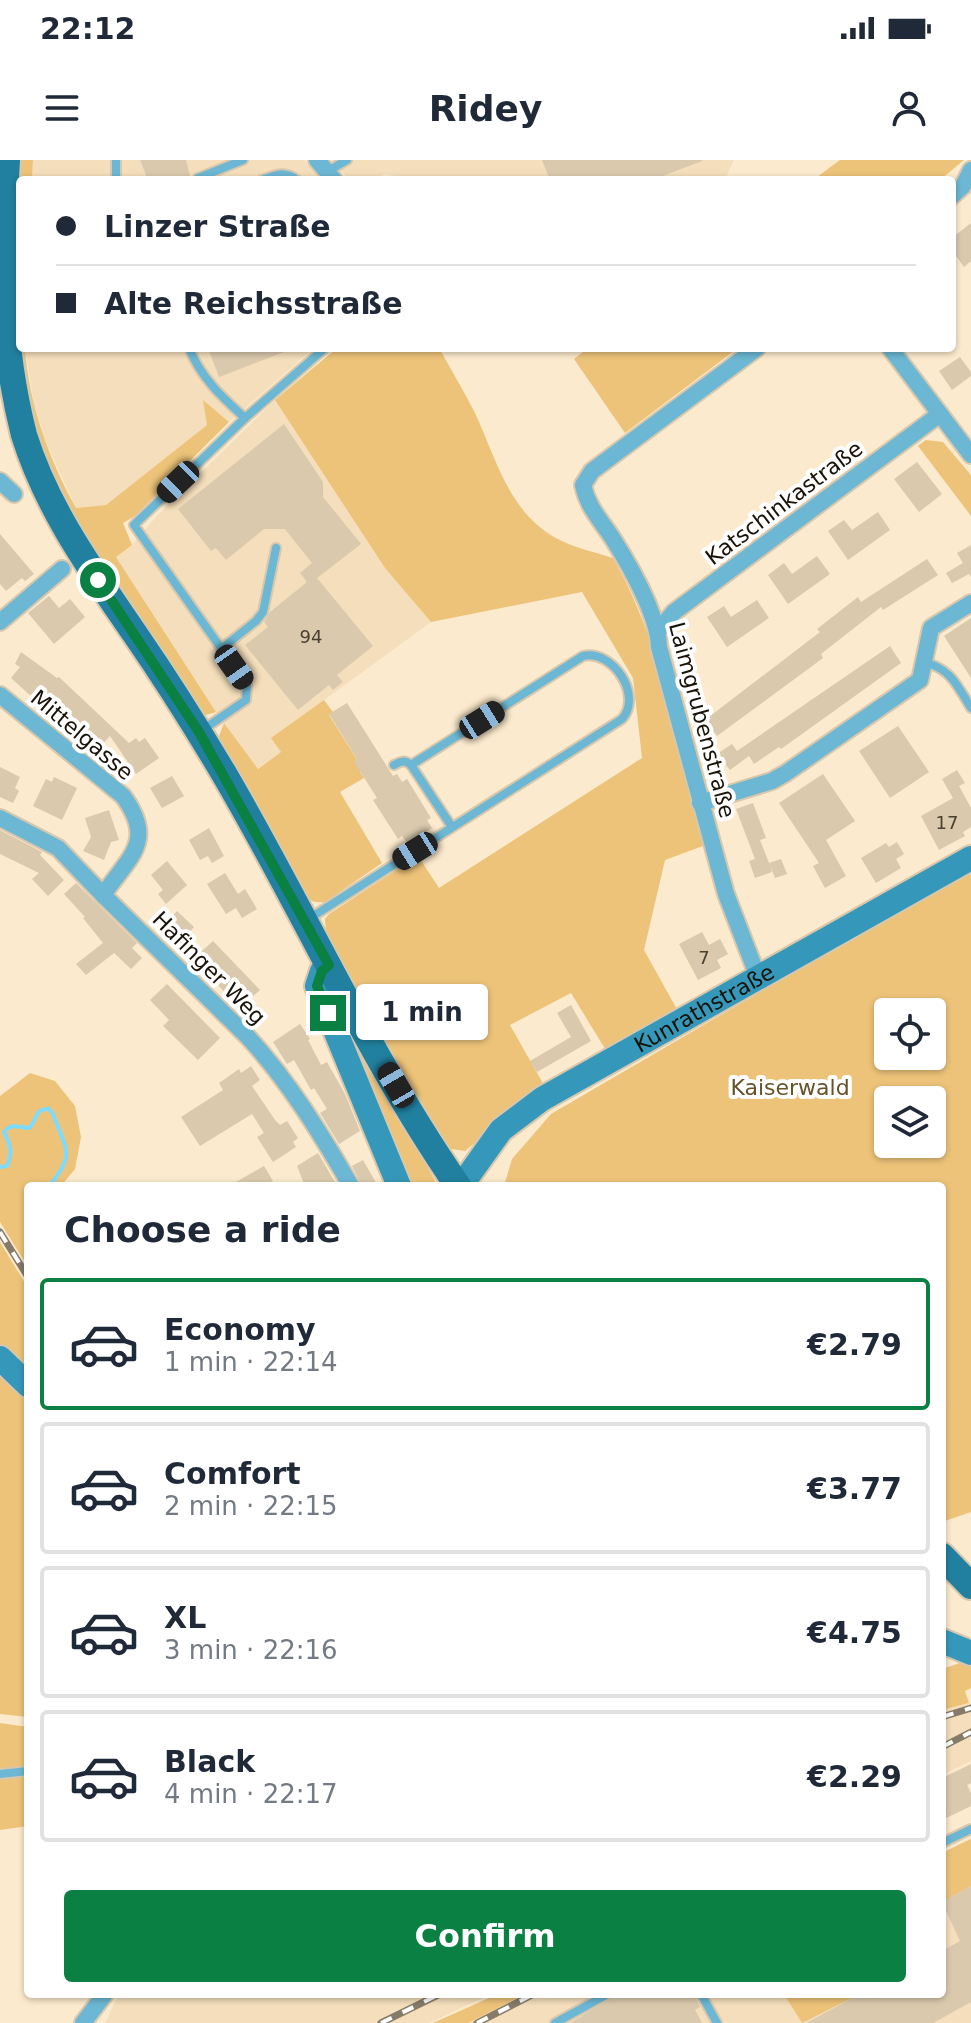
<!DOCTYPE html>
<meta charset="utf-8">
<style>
body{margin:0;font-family:"DejaVu Sans",sans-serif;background:#f6f6f7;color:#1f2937;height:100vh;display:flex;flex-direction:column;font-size:30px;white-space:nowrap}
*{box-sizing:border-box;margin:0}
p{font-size:26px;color:#747a83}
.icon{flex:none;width:44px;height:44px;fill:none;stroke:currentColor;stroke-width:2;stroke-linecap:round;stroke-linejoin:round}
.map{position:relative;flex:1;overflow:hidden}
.drawer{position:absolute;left:24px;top:1022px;width:922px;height:816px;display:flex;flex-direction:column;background:#fff;border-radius:8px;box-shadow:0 2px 6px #0004}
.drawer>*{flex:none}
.banner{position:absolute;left:16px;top:16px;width:940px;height:176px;border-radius:8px;box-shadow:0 2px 6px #0004;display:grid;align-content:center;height:176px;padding:0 40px;background:#fff}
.fabs{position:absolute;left:874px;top:838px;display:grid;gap:16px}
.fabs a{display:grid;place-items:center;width:72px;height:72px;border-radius:8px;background:#fff;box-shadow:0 2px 6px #0004;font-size:40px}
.end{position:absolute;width:36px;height:36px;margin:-18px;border:10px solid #0b8043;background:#fff;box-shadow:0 0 0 4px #fff}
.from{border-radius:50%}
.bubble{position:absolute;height:56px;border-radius:8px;background:#fff;box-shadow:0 2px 6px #0004;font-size:26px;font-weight:600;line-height:56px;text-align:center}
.car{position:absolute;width:24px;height:48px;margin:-24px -12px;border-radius:10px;box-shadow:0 0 6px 2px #0007;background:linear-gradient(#222 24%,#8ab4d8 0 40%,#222 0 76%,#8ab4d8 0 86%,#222 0)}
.banner b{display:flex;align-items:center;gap:28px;height:76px;font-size:30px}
.banner b+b{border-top:2px solid #e0e1e3}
.banner i{width:20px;height:20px;background:#1f2937}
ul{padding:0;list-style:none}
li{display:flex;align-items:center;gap:24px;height:132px;margin:0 16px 12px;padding:0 24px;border:4px solid #e0e1e3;border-radius:8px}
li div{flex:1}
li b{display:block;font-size:30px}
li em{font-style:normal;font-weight:600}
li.on{border-color:#0b8043}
li>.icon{width:72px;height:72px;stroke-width:1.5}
h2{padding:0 40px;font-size:36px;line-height:96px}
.action{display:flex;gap:16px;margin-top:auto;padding:16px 40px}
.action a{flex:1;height:92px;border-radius:8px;background:#0b8043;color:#fff;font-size:32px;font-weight:600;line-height:92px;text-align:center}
.status{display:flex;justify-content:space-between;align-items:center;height:56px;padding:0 40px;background:#fff;direction:ltr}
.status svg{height:22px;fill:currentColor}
header{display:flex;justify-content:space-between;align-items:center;height:104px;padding:0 40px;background:#fff;font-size:36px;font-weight:600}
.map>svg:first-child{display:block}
</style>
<div class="status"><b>22:12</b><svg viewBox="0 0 49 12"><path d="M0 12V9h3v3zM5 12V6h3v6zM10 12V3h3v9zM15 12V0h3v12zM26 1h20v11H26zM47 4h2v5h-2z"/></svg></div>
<header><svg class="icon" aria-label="menu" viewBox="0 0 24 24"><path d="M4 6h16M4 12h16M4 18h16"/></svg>Ridey<svg class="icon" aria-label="person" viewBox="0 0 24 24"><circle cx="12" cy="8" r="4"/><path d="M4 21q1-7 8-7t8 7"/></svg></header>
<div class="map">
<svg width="971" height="1863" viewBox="0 0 971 1863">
<rect width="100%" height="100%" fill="#fbeacd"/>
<g fill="#f4debb">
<polygon points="33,0 304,0 321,20 32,20"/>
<polygon points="332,0 734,0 725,20 417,20 385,14 372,20 349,20"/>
<polygon points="25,188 314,188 229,262 204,241 207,265 106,345 76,348 45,280 34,244"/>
<polygon points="275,240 385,408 431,462 272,578 281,592 257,609 216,552 116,397 132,385 156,357"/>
<polygon points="971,1543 971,1601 942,1615 942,1550"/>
<polygon points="971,1678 971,1863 444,1863 508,1834 942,1834 942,1693"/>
<polygon points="119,1834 491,1834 429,1863 105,1863"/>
</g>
<g fill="#edc379" fill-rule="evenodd">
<path d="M17,0h16l-1,20h-12v168h5c4,57 24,111 51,160l30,-3 101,-80 -4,-25 26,22 -94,94 -12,7 9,22 -16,12 100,155 -10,3 -13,-8c-82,-124 -168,-222 -181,-377 -5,-57 1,-114 5,-170z"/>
<polygon points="840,0 964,0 940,20 813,20"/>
<path d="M337,188h102c12,22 25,43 36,65 21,45 33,97 79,124 18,10 39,15 59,21 50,87 66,191 90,288l-38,14 -21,90 35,63 -72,39 -36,-59 -61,32 35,62 -55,39 -10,13 -15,12 -14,-2 -7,-7 -39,-60 -79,-149 -1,-14 4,-5 89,-58 21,32 203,-130 -9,-80 -51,-86 -151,30 -46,-54 -110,-168z"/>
<polygon points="588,188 738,188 625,273 574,199"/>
<polygon points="926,280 943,282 971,315 971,356 918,286"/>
<path d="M324,540l9,12 -4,3 34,54 -3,3 4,6 -24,14 42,71 -57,39c-11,1 -15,-1 -23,-8l-84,-155 6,-16 34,46 23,-17 -10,-14z"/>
<path d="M971,709v643l-29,10v-336h-438l8,-27 39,-45zM888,852h44v44h-44zM888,940h44v44h-44z"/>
<polygon points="352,872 438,1026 409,1026 346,875"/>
<polygon points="30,913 55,921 75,946 81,977 75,1009 61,1026 28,1026 28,1107 0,1062 0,936"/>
<polygon points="0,1082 28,1128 28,1215 0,1188"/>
<polygon points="0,1209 28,1237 28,1557 0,1554"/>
<polygon points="960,1503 971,1505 971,1528 965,1531 969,1543 942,1550 942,1509"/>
<polygon points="0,1563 28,1567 28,1666 0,1670"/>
<polygon points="971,1679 971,1726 942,1742 942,1693"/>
<polygon points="498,1834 526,1834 468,1863 433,1863"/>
<polygon points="784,1834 855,1834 856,1836 802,1863"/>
</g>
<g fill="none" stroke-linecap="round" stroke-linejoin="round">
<path stroke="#7cdbfe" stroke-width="4" d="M0,1007l7,-1c6,-13 3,-22 -3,-34 7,-10 15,-4 25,-4 9,-8 5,-20 20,-19l4,5c13,36 23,40 -4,72"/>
</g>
<g fill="#dac9ad">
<polygon points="140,0 186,0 191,20 148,20"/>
<polygon points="542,0 702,0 702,1 652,20 550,20"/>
<polygon points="971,63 971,101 964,107 952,90 952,78"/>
<polygon points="208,188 292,188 292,189 219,217"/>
<polygon points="960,197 971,212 971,216 952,230 939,211"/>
<polygon points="284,264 323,322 323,337 361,384 317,418 373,486 337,515 343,522 333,530 329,525 298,550 245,485 268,467 264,462 270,452 307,422 300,413 312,403 285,369 264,369 226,400 216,388 211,391 178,349"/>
<polygon points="917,302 942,334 919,352 894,319"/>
<polygon points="878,352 890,370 848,400 828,371 844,360 852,370"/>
<polygon points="0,374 34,414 25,421 22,418 6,431 0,424"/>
<polygon points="971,385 971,417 969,414 952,423 946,413 963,403 957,393"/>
<polygon points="817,396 830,414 788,444 768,415 784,403 792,414"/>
<polygon points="927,399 938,415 883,450 881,447 821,494 823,498 717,576 705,560 820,472 817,469 858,437 861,442"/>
<polygon points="49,436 59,448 70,439 85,457 54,484 28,453"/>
<polygon points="757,440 769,458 727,487 707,457 724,446 731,457"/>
<polygon points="971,458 971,518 944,476"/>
<polygon points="890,486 901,503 781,589 779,587 754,604 749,596 730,610 724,603 720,605 714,596 732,584 737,591"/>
<polygon points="21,492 57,518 59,517 129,583 136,578 139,582 145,578 159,598 136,614 110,576 94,593 11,518 20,507 15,504"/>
<polygon points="347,543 393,616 397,614 402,622 407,619 431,658 427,660 432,668 407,683 402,676 398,679 373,640 377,638 354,602 357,599 329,554"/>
<polygon points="898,566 929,612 890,638 859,591"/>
<polygon points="0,607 20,617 15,628 19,631 13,643 0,637"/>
<polygon points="957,610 965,623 959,626 971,648 971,667 963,672 965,676 939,690 921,656 953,638 942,619"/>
<polygon points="823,614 855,661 826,680 846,716 825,728 813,706 819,703 779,643"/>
<polygon points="172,616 184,636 162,648 150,628"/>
<polygon points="54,617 77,628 62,660 33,646 46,619 52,622"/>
<polygon points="753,643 766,678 760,680 769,703 781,699 787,714 775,718 770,705 772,712 755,718 749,701 755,699 736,649"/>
<polygon points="109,650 119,680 111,682 104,700 83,691 91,677 85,658"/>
<polygon points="209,668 224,696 212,703 208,696 200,700 189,680"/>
<polygon points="0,670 42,692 40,695 64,720 48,736 32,719 39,713 0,694"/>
<polygon points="897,682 904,694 896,699 901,708 876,723 861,698 886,683 889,687"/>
<polygon points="167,701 187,725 166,744 158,734 163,730 151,715"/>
<polygon points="225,713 238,734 245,729 257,749 242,758 236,748 226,754 207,724"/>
<polygon points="76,723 137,783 132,788 142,798 131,809 114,793 86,815 76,804 103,783 83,758 85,757 64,734"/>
<polygon points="177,751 194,767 178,784 161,768"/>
<polygon points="702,772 709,785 720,779 728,794 717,800 721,808 698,820 679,784"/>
<polygon points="213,781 260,830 240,848 193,799"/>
<polygon points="167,824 220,878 198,900 163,866 169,860 150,840"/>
<polygon points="571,845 591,881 537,912 530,901 571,877 557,853"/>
<polygon points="300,864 310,879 308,880 321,905 327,902 345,934 360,971 339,984 320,953 327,949 314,928 311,930 294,900 287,904 273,882"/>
<polygon points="251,906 260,920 252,926 275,960 280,965 287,961 298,978 293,982 296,987 273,1002 257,977 264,973 252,954 200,986 181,957 223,930 219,923 239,909 241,913"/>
<polygon points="318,993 332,1017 338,1026 305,1026 297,1006"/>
<polygon points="363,1000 378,1026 362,1026 352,1006"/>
<polygon points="264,1006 273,1021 264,1026 229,1026"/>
<polygon points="971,1604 971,1623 967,1625 971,1633 971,1646 942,1660 942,1618"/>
<polygon points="971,1726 971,1842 933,1863 806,1863 860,1834 942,1834 942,1791 960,1781 942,1742"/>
<polygon points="618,1834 694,1834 700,1847 695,1850 702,1863 570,1863"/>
</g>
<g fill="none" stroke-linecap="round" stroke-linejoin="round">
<defs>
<g id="lane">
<polyline points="116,0 116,20"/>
<polyline points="328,11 347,0"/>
<polyline points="198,18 243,0"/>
<path d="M262,20c13,-5 23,-10 35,0"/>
<path d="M189,188c12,30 33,49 56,70"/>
<polyline points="221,489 256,461 263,452 276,388"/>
<path d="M924,502c27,7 33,23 47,46"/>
<polyline points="204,569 246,540 247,525 134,365 245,258 325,188"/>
<path d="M394,605c7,-4 11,-5 17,0l41,62"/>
<path d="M307,760l315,-201c21,-23 -9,-70 -39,-63l-172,109"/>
<polyline points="0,1614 28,1611"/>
<polyline points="942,1683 971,1669"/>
<polyline points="701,1834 717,1863"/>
<polyline points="555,1863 608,1834"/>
</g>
<g id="street">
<polyline points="317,0 334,20"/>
<polyline points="952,36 963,26 971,10"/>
<path d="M757,188l-165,123 -9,14c5,23 17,34 30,54 17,27 45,76 46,108l67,247 32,83"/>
<polyline points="890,188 971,295"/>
<polyline points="0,321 14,334"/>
<polyline points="0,462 62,409"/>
<polyline points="658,471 674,452 940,254"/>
<path d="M0,535l123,101c33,45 7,60 -20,99"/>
<polyline points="700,643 772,621 786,613 920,520 931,468 971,443"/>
<path d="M0,658l58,30 45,47 144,141c41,44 74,98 104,150"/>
<polyline points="83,1863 105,1834"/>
</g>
<g id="secondary">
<polyline points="329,805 322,811 317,826 399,1026"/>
<path id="s1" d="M461,1026l40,-56 41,-31 429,-241"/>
<polyline points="0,1198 28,1225"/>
<polyline points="942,1481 971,1493"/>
</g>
<g id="primary">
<path d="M7,0c-6,97 -7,180 17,275 23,74 68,136 111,199 31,45 60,91 88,138 80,136 145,284 235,414"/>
<polyline points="942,1396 971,1426"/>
</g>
</defs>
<use href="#lane" stroke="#d7c7ad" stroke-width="12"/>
<use href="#street" stroke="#d7c7ad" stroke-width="20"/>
<use href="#secondary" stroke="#d7c7ad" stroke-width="28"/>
<use href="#primary" stroke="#d7c7ad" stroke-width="30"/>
<use href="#lane" stroke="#6cb7d3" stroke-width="8"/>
<use href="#street" stroke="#6cb7d3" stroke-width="16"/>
<use href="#secondary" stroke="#3598ba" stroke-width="24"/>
<use href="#primary" stroke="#21809f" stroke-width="26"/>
<defs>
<g id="rail">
<polyline points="0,1072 28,1117"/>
<polyline points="942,1557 971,1548"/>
<polyline points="942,1587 971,1572"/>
<polyline points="381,1863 440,1834"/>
<polyline points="477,1863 534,1834"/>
</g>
</defs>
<use href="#rail" stroke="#867b68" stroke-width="7"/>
<use href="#rail" stroke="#fff" stroke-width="4" stroke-dasharray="12" stroke-linecap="butt"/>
</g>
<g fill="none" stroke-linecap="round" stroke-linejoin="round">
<polyline stroke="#0b8043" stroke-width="10" points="98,420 199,572 329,805 322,811 317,826 328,853"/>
</g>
<g text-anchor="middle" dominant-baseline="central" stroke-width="8" stroke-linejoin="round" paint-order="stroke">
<g font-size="18" fill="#484031">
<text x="311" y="476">94</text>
<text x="947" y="662">17</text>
<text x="704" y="797">7</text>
</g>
<g font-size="22" fill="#181208" stroke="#fff">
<text transform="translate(784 343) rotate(-37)">Katschinkastraße</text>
<text transform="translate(702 560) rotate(75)">Laimgrubenstraße</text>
<text transform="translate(82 575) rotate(40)">Mittelgasse</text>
<text transform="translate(209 808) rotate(45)">Hafinger Weg</text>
<text stroke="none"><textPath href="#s1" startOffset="306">Kunrathstraße</textPath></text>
</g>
<g font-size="22" fill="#68522a" stroke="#fff">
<text x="790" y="927">Kaiserwald</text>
</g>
</g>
</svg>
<div class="fabs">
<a><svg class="icon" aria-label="locate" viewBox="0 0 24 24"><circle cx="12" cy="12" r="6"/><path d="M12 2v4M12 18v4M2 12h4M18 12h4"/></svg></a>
<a><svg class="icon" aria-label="layers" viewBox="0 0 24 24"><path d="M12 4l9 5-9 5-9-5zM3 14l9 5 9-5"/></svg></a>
</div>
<i class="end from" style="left:98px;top:420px"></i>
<i class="end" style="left:328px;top:853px"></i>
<div class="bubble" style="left:356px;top:824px;width:132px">1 min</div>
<i class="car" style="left:178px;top:322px;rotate:226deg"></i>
<i class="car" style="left:234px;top:507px;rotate:145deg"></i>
<i class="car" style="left:482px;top:560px;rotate:58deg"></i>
<i class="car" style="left:415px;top:691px;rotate:238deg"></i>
<i class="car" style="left:396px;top:925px;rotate:330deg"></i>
<div class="banner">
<b><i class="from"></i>Linzer Straße</b>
<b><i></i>Alte Reichsstraße</b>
</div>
<section class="drawer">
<h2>Choose a ride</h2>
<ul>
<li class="on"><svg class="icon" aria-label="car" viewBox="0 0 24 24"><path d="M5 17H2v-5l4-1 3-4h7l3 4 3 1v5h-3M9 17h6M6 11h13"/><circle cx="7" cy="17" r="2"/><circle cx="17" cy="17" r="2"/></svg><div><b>Economy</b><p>1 min · 22:14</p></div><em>€2.79</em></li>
<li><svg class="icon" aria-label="car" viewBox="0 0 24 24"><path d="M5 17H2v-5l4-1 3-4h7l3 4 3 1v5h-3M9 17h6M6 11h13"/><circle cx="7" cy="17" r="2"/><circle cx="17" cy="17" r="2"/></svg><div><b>Comfort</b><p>2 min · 22:15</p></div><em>€3.77</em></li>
<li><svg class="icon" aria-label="car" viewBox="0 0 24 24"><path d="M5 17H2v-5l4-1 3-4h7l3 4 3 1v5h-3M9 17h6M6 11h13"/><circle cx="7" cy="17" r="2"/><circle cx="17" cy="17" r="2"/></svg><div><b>XL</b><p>3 min · 22:16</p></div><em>€4.75</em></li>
<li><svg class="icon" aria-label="car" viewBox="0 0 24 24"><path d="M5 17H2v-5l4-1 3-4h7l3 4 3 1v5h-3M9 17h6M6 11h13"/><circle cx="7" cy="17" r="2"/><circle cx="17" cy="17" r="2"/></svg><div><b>Black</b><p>4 min · 22:17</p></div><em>€2.29</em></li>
</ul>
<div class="action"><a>Confirm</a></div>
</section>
</div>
